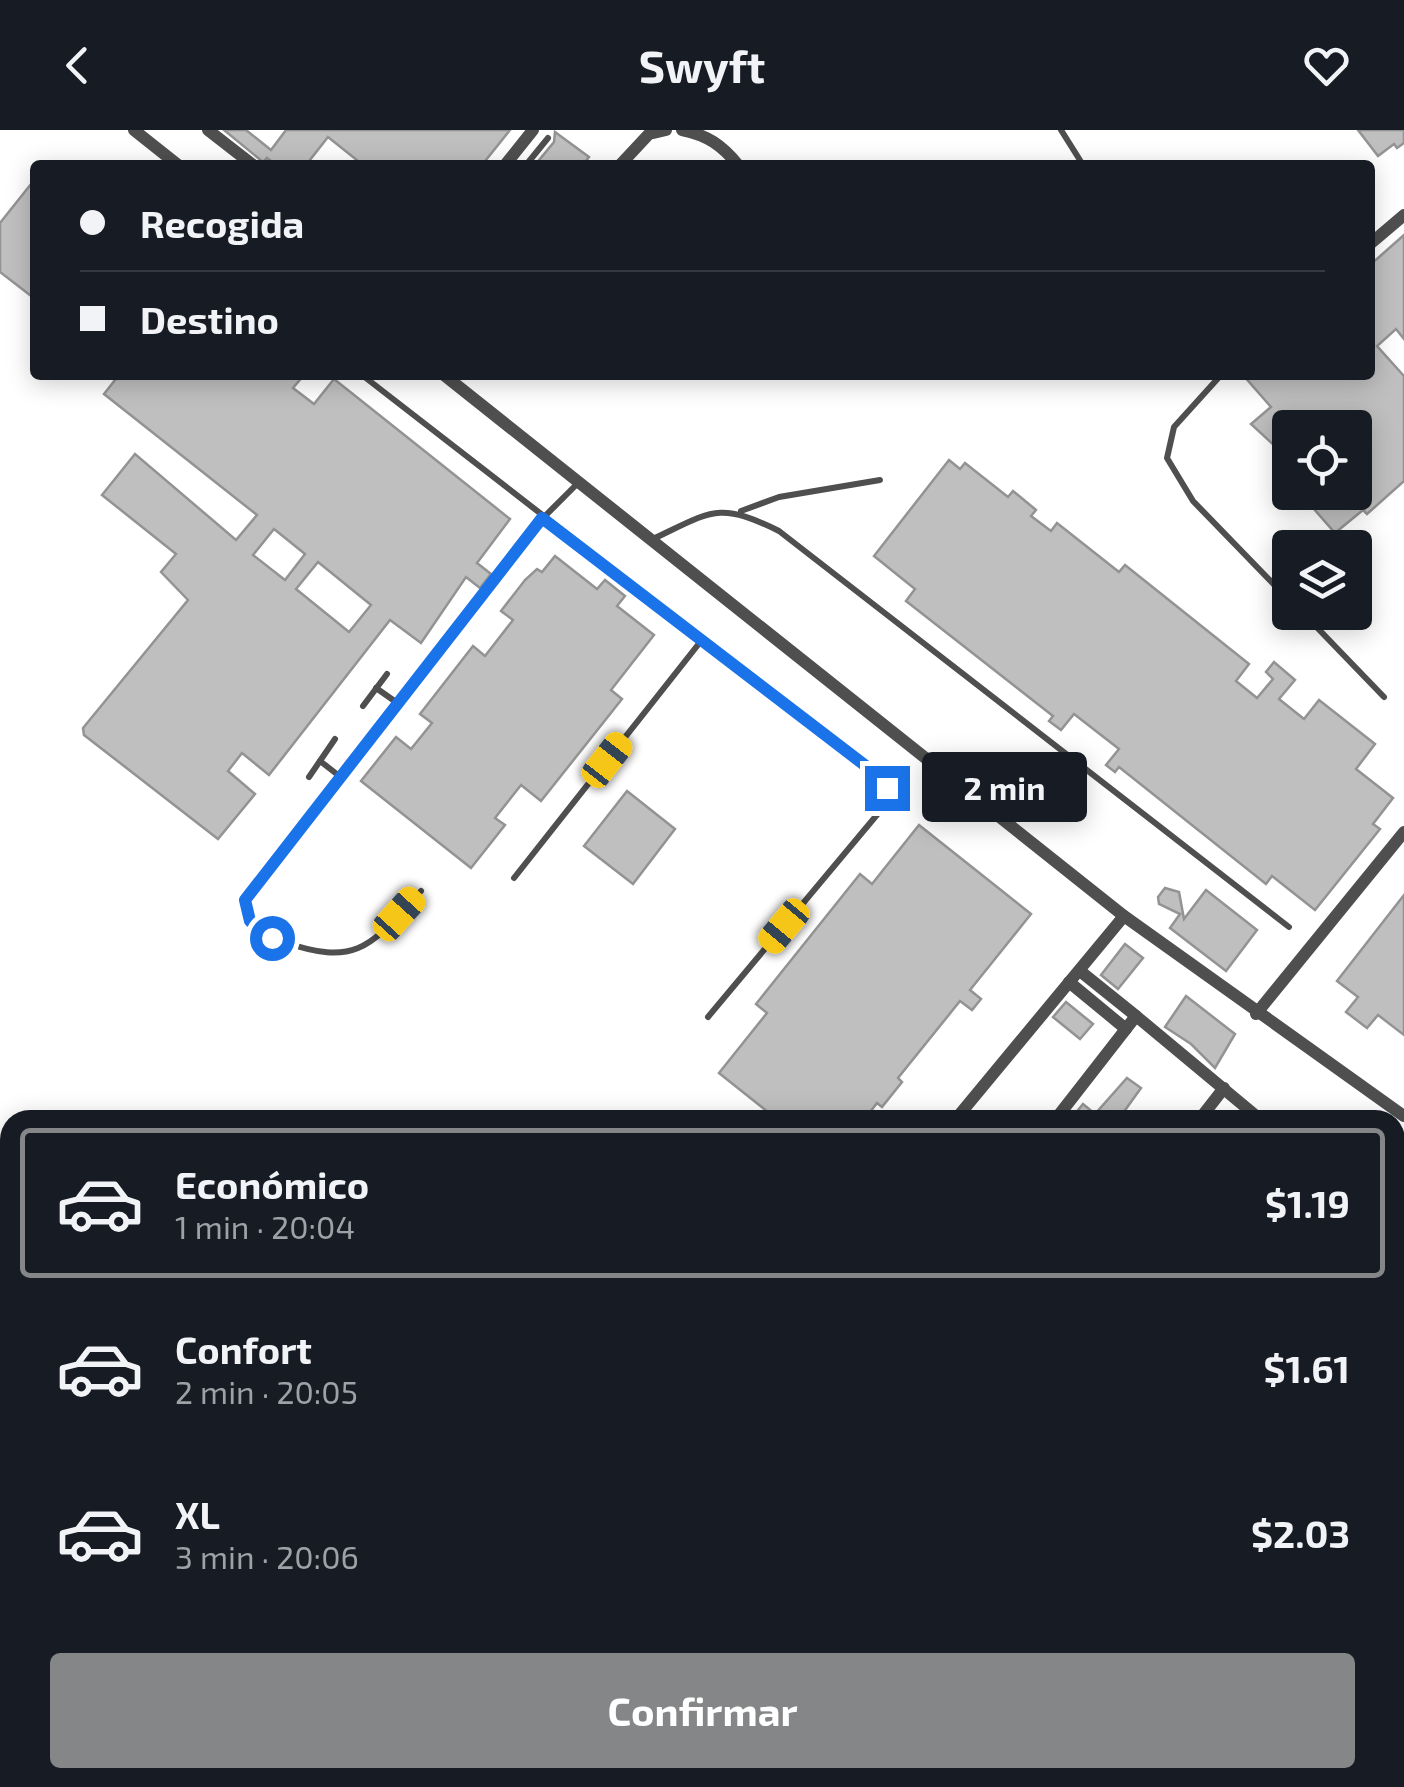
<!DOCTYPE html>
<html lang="es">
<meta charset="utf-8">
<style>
body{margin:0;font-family:"Exo 2",sans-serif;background:#20242c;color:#f1f3f6;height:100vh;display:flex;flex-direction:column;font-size:38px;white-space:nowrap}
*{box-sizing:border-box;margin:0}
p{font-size:32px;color:#9ea1a6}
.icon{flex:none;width:55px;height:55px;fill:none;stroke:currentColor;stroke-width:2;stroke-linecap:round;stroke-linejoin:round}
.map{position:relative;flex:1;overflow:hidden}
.side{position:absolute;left:0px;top:980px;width:1405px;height:678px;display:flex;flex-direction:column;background:#171b24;border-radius:30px 30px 0 0;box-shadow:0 5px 25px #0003}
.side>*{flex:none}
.top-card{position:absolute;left:30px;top:30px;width:1345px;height:220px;border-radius:10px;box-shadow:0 5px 25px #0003;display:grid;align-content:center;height:220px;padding:0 50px;background:#171b24}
.controls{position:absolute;left:1272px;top:280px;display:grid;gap:20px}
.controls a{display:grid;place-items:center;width:100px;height:100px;border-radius:10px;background:#171b24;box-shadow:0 5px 25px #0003;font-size:50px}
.end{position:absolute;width:45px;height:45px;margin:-22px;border:12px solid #1a73e8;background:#fff;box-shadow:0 0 0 5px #fff}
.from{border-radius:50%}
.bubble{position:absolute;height:70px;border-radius:10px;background:#171b24;box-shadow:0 5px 25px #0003;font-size:32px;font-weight:700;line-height:70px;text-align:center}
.car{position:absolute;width:30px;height:60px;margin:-30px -15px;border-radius:12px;box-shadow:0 0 8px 2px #0007;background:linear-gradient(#f5c518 24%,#345 0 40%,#f5c518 0 76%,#345 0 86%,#f5c518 0)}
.top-card b{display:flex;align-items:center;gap:35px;height:95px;font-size:38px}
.top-card b+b{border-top:2px solid #363941}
.top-card i{width:25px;height:25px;background:#f1f3f6}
ul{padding:18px 0 0;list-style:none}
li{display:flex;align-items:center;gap:30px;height:150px;margin:0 20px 15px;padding:0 30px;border:5px solid transparent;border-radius:10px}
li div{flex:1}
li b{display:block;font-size:38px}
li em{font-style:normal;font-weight:700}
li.current{border-color:#858687}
li>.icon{width:90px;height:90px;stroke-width:1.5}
.primary-button{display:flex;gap:20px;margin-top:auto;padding:20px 50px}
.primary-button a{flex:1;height:115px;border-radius:10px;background:#858687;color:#fff;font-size:40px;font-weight:700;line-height:115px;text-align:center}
header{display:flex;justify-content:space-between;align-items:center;height:130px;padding:0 50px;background:#171b24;font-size:45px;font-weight:700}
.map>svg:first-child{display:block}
</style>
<header><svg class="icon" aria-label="back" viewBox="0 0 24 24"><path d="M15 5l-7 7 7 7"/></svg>Swyft<svg class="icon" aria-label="heart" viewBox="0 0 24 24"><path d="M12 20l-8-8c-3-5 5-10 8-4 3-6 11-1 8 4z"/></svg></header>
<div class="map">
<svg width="1404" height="1657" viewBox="0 0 1404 1657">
<rect width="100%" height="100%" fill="#fff"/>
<g fill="#bfbfbf" stroke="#939393" stroke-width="2.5" fill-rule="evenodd">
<polygon points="224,0 246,0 271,20 286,0 510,0 482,35 363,35 328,7 306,35 276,35 267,28 263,32"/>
<polygon points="1358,0 1404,0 1404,13 1397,18 1394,14 1378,26"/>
<polygon points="555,2 589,27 583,35 535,35 554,12"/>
<polygon points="35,49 35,169 0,142 0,93"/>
<polygon points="1404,105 1404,209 1396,199 1377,216 1404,246 1404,351 1367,384 1363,380 1335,403 1299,362 1355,362 1355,298 1290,298 1290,330 1251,294 1271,277 1243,245 1370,245 1370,135"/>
<path d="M119,245h185l-11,13 21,16 20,-25 176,140 -33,44 14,11 -11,14 -14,-11 -45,66 -31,-23 -121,155 -27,-22 -14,18 27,23 -37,45 -134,-104 -1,-7 105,-128 -27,-28 15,-18 -74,-59 33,-41 101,86 21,-25 -153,-121zM274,399l31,25 -20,26 -32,-25zM318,432l53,43 -22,27 -53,-43z"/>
<polygon points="949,330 960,339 965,333 1008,367 1013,361 1036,380 1031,386 1051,401 1057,393 1119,442 1125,435 1249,534 1236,551 1257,568 1273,549 1266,542 1274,532 1295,550 1279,569 1304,589 1319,570 1375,614 1356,639 1393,668 1373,694 1380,699 1315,780 1272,746 1266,754 1119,637 1115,642 1106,635 1119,619 1074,584 1061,600 1049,591 1053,586 906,471 915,459 874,426"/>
<polygon points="555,426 597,459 605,450 625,466 617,476 654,505 611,560 622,569 541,671 521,655 495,688 505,695 471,738 361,651 396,607 411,619 432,593 420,584 473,516 485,526 513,490 501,481 525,450 537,439 542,442"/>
<polygon points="627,661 675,699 633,754 584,716"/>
<polygon points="919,695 1031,784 970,860 981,869 972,880 960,871 898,948 902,952 882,977 877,973 864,990 778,990 719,943 767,883 756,874 860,744 872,754"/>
<polygon points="1165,758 1179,762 1184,789 1206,760 1257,800 1226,841 1170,798 1180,784 1159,774 1158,767"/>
<polygon points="1404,765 1404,905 1378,885 1367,898 1346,882 1358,867 1337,851"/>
<polygon points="1125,814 1143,828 1118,859 1101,845"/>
<polygon points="1186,866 1235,904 1215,938 1191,914 1165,897"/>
<polygon points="1066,872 1093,894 1080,909 1053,887"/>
<polygon points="1127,948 1141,958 1118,990 1070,990 1083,974 1095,984"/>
</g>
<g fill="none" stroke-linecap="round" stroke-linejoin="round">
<g stroke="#4f4f4f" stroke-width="6">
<polyline points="1061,0 1083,35"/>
<polyline points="526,35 548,8"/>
<polyline points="362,245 875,643 887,659 886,674 708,887"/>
<polyline points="1221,245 1174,297 1167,328 1193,371 1290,471"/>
<polyline points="741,381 779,367 880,350"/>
<path d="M653,409c59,-28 65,-38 126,-8l510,396"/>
<polyline points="1302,482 1384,567"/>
<polyline points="376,558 396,572"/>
<polyline points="363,576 387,544"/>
<polyline points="320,631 338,645"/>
<polyline points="309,647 335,609"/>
<polyline points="514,748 701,511"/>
<path d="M421,761c-49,53 -62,77 -137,51 -23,-7 -33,-20 -39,-42l298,-382 35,-35"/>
<polyline points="0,1451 10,1431"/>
</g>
<g stroke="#4f4f4f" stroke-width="12">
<polyline points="134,0 178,35"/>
<polyline points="208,0 253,35"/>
<path d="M682,0c25,5 40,15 56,35"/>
<polyline points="505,35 533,0"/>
<polyline points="620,35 649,4 666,0"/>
<polyline points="1370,114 1404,85"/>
<polyline points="444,245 1124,786 1404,986"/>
<polyline points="1080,841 1136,886"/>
<polyline points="1069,852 1126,899"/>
<polyline points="1256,884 1404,702"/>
<polyline points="955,990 1124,786"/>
<polyline points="1055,990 1136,886 1261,990"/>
<polyline points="1199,990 1224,958"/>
<polyline points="1395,1095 1404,1101"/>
<polyline points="1369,1648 1377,1657"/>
</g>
</g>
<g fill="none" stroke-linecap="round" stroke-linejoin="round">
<polyline stroke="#1a73e8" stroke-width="12" points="272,808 250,791 245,770 542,388 875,643 887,658"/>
</g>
</svg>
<div class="controls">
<a><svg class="icon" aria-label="locate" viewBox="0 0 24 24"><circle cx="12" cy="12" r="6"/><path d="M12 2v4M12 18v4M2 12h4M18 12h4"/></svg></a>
<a><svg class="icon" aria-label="layers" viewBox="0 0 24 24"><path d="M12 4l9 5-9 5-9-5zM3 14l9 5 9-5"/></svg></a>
</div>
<i class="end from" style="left:272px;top:808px"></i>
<i class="end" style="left:887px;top:658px"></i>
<div class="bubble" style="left:922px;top:622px;width:165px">2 min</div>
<i class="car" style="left:607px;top:630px;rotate:38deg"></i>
<i class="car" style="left:399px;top:784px;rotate:42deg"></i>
<i class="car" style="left:784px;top:796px;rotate:220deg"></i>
<div class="top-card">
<b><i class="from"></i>Recogida</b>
<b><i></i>Destino</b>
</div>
<section class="side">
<ul>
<li class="current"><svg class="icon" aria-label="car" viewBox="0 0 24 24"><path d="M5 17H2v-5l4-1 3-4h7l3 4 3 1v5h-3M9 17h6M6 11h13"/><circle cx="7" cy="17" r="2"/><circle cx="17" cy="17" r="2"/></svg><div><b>Económico</b><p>1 min · 20:04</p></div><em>$1.19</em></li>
<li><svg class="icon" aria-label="car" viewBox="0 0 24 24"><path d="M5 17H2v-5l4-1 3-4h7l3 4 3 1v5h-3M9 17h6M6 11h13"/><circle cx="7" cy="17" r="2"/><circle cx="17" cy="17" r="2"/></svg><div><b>Confort</b><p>2 min · 20:05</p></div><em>$1.61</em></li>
<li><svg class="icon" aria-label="car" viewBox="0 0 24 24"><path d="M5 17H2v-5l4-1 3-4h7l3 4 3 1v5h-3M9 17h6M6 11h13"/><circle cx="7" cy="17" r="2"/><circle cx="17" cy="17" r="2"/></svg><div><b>XL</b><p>3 min · 20:06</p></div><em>$2.03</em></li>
</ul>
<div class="primary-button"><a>Confirmar</a></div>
</section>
</div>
